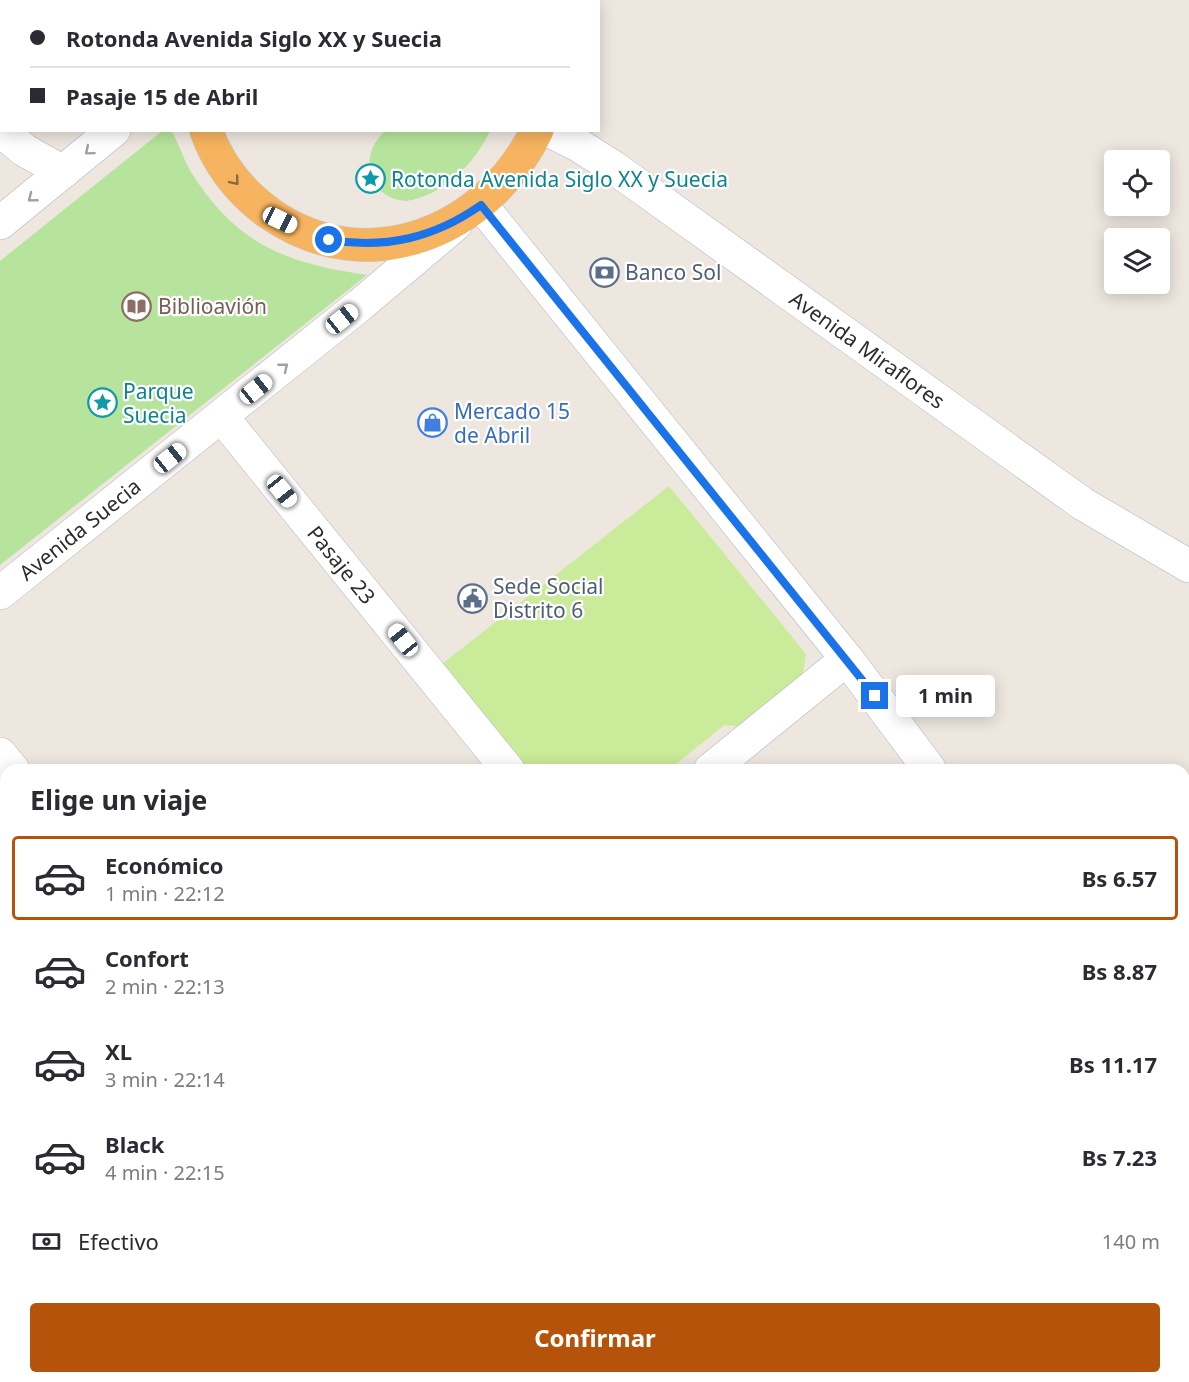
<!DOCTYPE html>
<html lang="es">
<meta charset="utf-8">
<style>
body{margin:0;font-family:"Noto Sans",sans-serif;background:#f7f7f7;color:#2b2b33;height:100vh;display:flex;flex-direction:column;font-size:22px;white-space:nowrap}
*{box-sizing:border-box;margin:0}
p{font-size:20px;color:#7c7c81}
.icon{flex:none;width:33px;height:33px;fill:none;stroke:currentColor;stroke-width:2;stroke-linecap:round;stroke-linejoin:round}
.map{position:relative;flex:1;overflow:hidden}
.details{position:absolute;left:0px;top:764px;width:1190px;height:620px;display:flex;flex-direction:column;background:#fff;border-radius:18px 18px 0 0;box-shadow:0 3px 15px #0003}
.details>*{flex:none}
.banner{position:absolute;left:0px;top:0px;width:600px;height:132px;box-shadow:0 3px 15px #0003;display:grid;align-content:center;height:132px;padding:0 30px;background:#fff}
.buttons{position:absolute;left:1104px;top:150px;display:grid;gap:12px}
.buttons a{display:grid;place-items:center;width:66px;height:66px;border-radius:6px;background:#fff;box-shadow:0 3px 15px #0003;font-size:30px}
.end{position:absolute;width:27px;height:27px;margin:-14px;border:8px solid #1a73e8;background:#fff;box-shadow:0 0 0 3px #fff}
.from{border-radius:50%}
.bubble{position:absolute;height:42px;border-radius:6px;background:#fff;box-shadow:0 3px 15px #0003;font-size:20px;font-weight:700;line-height:42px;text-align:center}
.car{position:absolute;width:18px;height:36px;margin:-18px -9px;border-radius:8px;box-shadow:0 0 4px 2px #0007;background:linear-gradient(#fff 24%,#345 0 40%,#fff 0 76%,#345 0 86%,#fff 0)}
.banner b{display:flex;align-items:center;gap:21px;height:57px;font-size:22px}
.banner b+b{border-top:2px solid #e1e1e2}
.banner i{width:15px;height:15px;background:#2b2b33}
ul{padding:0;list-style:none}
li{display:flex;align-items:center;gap:18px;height:84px;margin:0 12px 9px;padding:0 18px;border:3px solid transparent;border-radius:6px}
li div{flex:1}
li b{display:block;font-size:22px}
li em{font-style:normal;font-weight:700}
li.current{border-color:#b45309}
li>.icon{width:54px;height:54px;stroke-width:1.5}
h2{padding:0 30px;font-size:27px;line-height:72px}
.pay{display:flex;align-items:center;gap:15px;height:66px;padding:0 30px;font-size:22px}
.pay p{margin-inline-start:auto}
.button{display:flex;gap:12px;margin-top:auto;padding:12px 30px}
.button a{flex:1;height:69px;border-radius:6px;background:#b45309;color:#fff;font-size:24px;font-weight:700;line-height:69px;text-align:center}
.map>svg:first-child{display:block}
</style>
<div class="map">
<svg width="1189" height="1382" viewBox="0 0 1189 1382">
<rect width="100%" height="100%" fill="#eee7e0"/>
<g fill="#b7e49d">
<path d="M171,130c8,13 12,29 20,42 45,72 94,91 176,103l-367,290v-304l162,-130z"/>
<path d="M385,131v-1l105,1c-15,32 -47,65 -84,70 -38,-3 -49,-45 -21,-70z"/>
</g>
<g fill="#caeb99">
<polygon points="0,0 152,0 2,2 1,97"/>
<polygon points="669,486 806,654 802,679 745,727 724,725 669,770 527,769 442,664"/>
</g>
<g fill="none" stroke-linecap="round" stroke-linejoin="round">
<defs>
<polyline id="service" points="1184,1043 1189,1051"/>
<polyline id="pedestrian" points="710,770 847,659"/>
<g id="minor">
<polyline points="481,205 847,659 930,770"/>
<path id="s1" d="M222,417l286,353"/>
<polyline points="0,754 13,770"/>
<polyline points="1184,943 1189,938"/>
<polyline points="0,1347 6,1354"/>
<polyline points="24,1377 28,1382"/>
<polyline points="510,1377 514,1382"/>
<polyline points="983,1377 987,1382"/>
</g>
<g id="tertiary">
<polyline points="0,130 24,150 63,172"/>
<path id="s2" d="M548,130l30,15 35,22 470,337 106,62"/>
<polyline points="1184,1315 1189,1313"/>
<polyline points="1077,1382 1084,1377"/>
</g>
<g id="secondary">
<polyline points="0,223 114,130"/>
<path id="s3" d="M0,593l360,-288 96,-81"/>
</g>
<g id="trunk">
<polyline points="180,0 180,2"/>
<polyline points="530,0 531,2"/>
<polyline points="209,2 210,0"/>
<polyline points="555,2 555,0"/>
<path d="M206,130c12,34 34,62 63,83 98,69 219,19 268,-83"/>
</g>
</defs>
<use href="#service" stroke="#b3b6c0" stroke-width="24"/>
<use href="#pedestrian" stroke="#b3b6c0" stroke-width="34"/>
<use href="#minor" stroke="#b3b6c0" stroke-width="34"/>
<use href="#tertiary" stroke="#b3b6c0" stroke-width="34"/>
<use href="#secondary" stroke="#b3b6c0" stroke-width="34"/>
<use href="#trunk" stroke="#c8c8c8" stroke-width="34"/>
<use href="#service" stroke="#fff" stroke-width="22"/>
<use href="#pedestrian" stroke="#fff" stroke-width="33"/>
<use href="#minor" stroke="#fff" stroke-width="33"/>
<use href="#tertiary" stroke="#fff" stroke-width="33"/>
<use href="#secondary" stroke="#fff" stroke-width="33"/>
<use href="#trunk" stroke="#f6b460" stroke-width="33"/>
</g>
<defs><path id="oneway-chevron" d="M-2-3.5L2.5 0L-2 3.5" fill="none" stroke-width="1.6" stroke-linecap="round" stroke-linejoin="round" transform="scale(1.5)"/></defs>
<g stroke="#a0a0a0">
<use href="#oneway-chevron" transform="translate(89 151) rotate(140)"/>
<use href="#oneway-chevron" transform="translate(32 198) rotate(141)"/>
<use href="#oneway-chevron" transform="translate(284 367) rotate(-39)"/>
</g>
<use stroke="#876a44" href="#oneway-chevron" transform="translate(235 181) rotate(50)"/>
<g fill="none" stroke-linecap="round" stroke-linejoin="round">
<path stroke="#1a73e8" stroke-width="8" d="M329,240c57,9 105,-2 152,-35l394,491"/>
</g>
<defs>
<symbol id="sight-ring" viewBox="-11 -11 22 22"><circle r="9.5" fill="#fff" stroke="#0f9aa8" stroke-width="1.5"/><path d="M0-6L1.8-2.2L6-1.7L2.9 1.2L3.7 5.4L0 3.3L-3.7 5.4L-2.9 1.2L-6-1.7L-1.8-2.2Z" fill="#0f9aa8"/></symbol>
<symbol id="bank-ring" viewBox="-11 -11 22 22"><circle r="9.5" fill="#fff" stroke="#5c6f8a" stroke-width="1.5"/><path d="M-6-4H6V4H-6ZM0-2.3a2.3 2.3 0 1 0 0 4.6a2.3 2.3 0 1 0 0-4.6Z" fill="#5c6f8a"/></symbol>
<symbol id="library-ring" viewBox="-11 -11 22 22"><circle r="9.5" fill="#fff" stroke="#8d6e63" stroke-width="1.5"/><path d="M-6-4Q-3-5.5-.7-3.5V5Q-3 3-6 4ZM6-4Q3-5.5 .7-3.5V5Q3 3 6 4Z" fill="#8d6e63"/></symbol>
<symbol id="shop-ring" viewBox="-11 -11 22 22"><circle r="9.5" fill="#fff" stroke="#3f7fe0" stroke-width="1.5"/><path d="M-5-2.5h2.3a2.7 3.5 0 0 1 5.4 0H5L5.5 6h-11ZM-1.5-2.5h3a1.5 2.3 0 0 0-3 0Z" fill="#3f7fe0"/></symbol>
<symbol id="civic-ring" viewBox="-11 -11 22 22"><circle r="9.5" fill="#fff" stroke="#5c6f8a" stroke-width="1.5"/><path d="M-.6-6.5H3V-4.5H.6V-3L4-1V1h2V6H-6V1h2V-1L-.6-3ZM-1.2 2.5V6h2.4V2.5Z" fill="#5c6f8a"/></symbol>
</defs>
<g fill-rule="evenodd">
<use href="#sight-ring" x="354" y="162" width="33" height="33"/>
<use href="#bank-ring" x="588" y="256" width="33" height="33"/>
<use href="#library-ring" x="120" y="290" width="33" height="33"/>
<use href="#sight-ring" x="86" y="386" width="33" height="33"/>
<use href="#shop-ring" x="416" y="406" width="33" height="33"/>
<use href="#civic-ring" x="456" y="582" width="33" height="33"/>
</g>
<g text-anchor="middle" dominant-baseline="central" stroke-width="4.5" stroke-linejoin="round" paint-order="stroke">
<g font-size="21" fill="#0d838f" stroke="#fff" text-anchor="start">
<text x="391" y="179">Rotonda Avenida Siglo XX y Suecia</text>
<text x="123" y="391">Parque<tspan x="123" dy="24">Suecia</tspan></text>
</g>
<g font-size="21" fill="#4e5e75" stroke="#fff" text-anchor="start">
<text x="625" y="272">Banco Sol</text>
<text x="493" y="586">Sede Social<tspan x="493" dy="24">Distrito 6</tspan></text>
</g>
<g font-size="21" fill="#785e54" stroke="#fff" text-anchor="start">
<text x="158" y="306">Biblioavión</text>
</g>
<g font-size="21" fill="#2d2d2d" stroke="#fff">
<text stroke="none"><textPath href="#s2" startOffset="388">Avenida Miraflores</textPath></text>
<text stroke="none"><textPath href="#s3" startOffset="102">Avenida Suecia</textPath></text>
<text stroke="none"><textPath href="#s1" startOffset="190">Pasaje 23</textPath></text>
</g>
<g font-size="21" fill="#366cbe" stroke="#fff" text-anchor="start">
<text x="454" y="411">Mercado 15<tspan x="454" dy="24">de Abril</tspan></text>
</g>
</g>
</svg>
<div class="buttons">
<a><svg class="icon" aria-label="locate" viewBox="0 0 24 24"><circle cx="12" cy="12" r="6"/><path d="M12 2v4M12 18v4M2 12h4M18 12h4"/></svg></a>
<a><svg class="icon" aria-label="layers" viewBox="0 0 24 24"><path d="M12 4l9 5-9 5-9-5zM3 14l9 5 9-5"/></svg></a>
</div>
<i class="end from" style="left:329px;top:240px"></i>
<i class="end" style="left:875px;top:696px"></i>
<div class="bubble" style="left:896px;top:675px;width:99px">1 min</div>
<i class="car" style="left:280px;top:220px;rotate:116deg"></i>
<i class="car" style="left:342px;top:319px;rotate:51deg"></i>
<i class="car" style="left:256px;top:389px;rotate:51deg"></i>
<i class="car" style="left:170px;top:458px;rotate:51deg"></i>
<i class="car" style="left:282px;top:491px;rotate:141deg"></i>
<i class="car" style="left:403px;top:640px;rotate:321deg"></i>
<div class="banner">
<b><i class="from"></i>Rotonda Avenida Siglo XX y Suecia</b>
<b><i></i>Pasaje 15 de Abril</b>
</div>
<section class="details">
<h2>Elige un viaje</h2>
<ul>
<li class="current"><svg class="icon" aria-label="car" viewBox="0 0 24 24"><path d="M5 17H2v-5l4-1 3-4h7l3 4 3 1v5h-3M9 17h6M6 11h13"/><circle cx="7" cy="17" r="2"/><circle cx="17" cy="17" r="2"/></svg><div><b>Económico</b><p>1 min · 22:12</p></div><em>Bs 6.57</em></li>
<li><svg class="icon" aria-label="car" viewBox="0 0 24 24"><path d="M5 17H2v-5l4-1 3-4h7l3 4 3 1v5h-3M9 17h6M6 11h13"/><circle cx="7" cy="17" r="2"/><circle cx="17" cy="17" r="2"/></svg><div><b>Confort</b><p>2 min · 22:13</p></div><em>Bs 8.87</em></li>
<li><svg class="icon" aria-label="car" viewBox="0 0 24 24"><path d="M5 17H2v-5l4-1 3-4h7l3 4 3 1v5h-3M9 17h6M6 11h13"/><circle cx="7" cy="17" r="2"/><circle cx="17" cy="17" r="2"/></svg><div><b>XL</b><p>3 min · 22:14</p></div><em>Bs 11.17</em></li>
<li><svg class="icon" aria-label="car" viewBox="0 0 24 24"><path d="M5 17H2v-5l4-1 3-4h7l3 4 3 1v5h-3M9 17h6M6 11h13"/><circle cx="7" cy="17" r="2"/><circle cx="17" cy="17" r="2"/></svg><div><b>Black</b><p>4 min · 22:15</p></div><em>Bs 7.23</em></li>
</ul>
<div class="pay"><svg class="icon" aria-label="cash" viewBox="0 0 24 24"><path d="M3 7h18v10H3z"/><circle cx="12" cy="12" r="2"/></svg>Efectivo<p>140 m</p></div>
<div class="button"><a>Confirmar</a></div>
</section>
</div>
